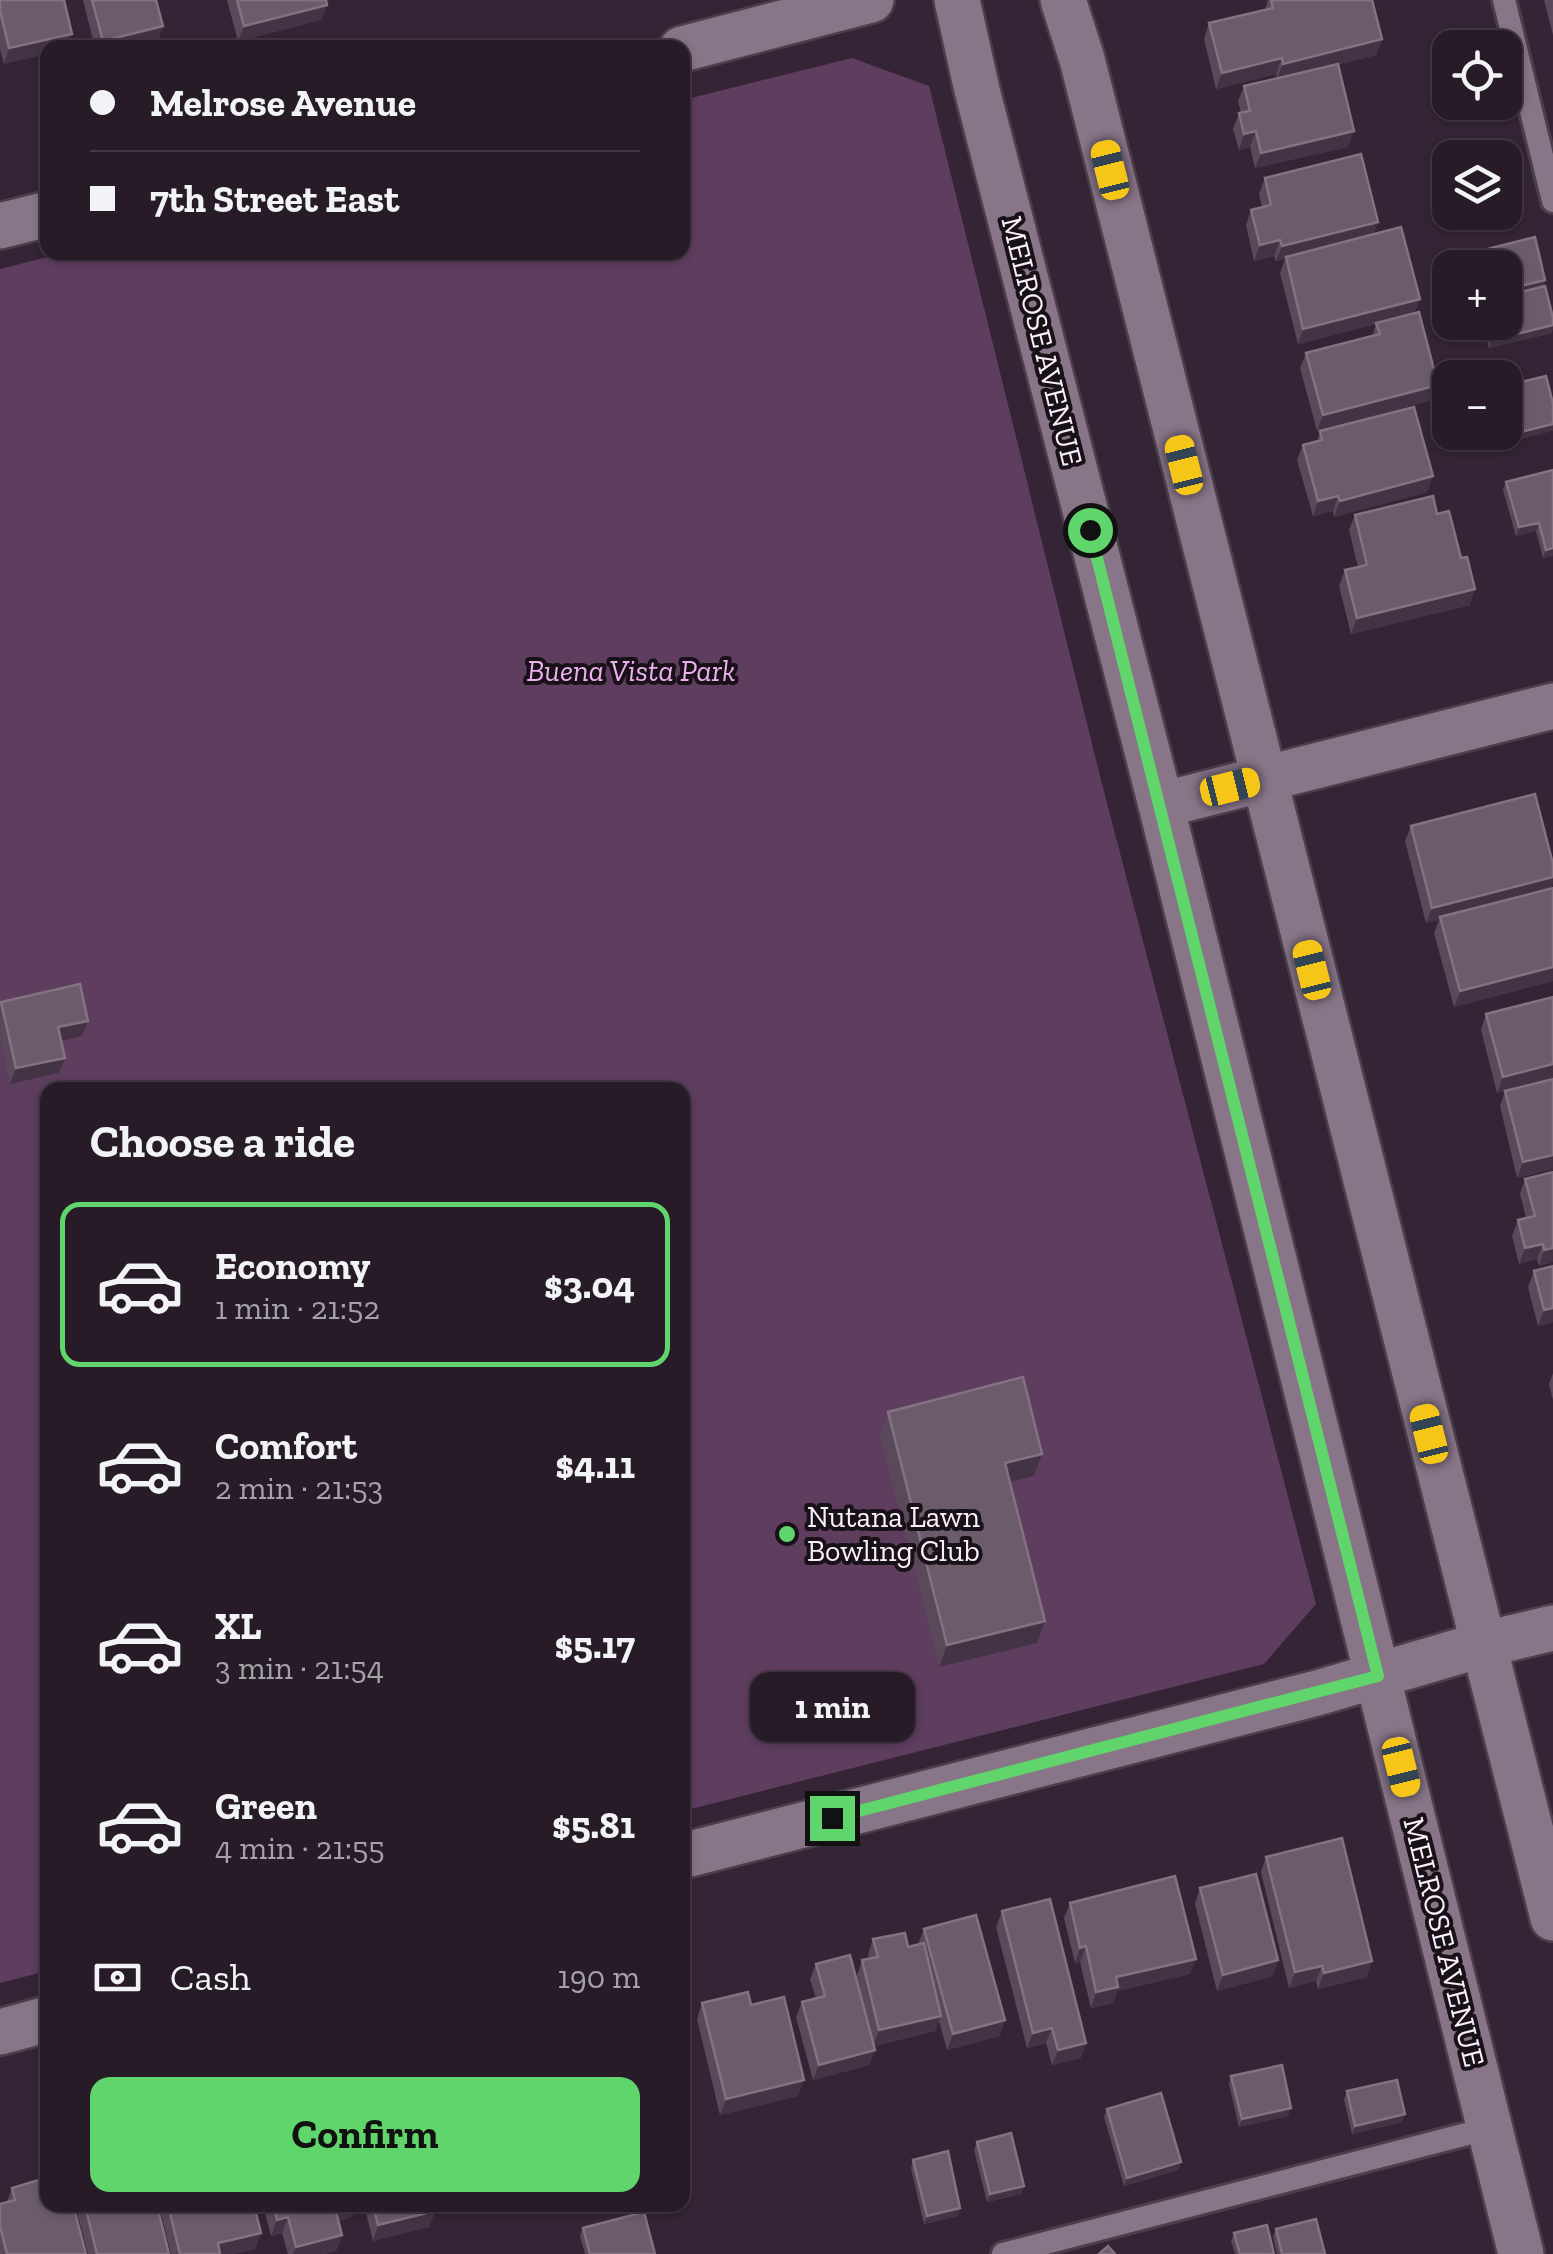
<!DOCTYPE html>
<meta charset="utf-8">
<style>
body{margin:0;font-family:"Zilla Slab",serif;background:#2f2430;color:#f1f3f6;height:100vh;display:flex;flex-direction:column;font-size:38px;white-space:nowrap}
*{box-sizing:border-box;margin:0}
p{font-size:32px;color:#a4a1a8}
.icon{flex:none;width:55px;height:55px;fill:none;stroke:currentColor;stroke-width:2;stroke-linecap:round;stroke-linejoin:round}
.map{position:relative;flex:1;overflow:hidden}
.panel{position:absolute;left:40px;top:1082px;width:650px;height:1130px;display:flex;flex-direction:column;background:#271b28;border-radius:20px;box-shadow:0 2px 8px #0004,0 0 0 2px #433945}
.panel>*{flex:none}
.banner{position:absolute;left:40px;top:40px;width:650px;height:220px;border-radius:20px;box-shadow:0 2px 8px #0004,0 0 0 2px #433945;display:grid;align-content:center;height:220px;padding:0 50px;background:#271b28}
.controls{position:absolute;left:1432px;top:30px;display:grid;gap:20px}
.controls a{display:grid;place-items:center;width:90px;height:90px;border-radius:20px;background:#271b28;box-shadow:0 2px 8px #0004,0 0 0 2px #433945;font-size:50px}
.end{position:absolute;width:45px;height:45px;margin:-22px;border:12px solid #5fd56b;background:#111;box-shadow:0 0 0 5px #111}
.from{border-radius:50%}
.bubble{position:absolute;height:70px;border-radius:20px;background:#271b28;box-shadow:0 2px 8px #0004,0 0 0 2px #433945;font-size:32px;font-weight:700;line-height:70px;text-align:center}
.car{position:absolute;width:30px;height:60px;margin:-30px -15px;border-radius:12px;box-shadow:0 0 8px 2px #0007;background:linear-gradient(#f5c518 24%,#345 0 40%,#f5c518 0 76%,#345 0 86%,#f5c518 0)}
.banner b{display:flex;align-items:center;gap:35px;height:95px;font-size:38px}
.banner b+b{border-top:2px solid #433945}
.banner i{width:25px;height:25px;background:#f1f3f6}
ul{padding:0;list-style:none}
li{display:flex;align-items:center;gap:30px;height:165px;margin:0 20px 15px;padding:0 30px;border:5px solid transparent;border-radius:20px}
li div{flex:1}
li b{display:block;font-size:38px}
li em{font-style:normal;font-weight:700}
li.selected{border-color:#5fd56b}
li>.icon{width:90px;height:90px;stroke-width:1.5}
h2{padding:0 50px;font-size:45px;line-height:120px}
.pay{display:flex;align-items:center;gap:25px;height:110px;padding:0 50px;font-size:38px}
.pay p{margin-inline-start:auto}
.button{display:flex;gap:20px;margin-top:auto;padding:20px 50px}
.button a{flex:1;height:115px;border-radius:20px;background:#5fd56b;color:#111;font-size:40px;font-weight:700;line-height:115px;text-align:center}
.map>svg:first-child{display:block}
</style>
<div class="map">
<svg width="1553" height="2254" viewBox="0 0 1553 2254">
<rect width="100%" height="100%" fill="#342435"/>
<polygon fill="#5e3d5f" points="852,58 929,86 1101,780 1316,1604 1264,1664 683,1811 682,1090 48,1090 47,1971 0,1983 0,269 68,252 682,252 683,100"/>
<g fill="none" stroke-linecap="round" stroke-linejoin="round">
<defs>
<g id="lane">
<polyline points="1504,0 1553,201"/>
<polyline points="1003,2254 1490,2128"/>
</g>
<g id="street">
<polyline points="957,0 977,90 1161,805 1521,2254"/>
<polyline points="1063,0 1082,59 1553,1918"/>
<polyline points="682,49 871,0"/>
<polyline points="0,226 48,214"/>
<polyline points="1161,805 1553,706"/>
<polyline points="682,1856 1317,1693 1481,1645 1553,1628"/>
<polyline points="0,2032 48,2019"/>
</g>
</defs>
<use href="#lane" stroke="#4c3f4d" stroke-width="28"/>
<use href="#street" stroke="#4c3f4d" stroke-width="50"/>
<use href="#lane" stroke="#887588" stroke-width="22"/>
<use href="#street" stroke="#887588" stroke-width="45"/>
</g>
<g fill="#5a495a">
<polygon points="0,0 64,0 4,64 0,49"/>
<polygon points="83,0 156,0 163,26 157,42 135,48 95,48"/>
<polygon points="227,0 326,0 327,5 321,20 238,41"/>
<polygon points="1268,0 1372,0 1382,39 1376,55 1336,65 1348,147 1255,168 1250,147 1239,150 1233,129 1239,113 1241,113 1238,101 1244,86 1277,78 1276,74 1216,89 1204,39 1209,23 1265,9"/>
<polygon points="1544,0 1553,0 1553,35"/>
<polygon points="1265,178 1378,222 1373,235 1420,299 1414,313 1438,385 1432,400 1317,431 1300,368 1306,353 1372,336 1376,324 1298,344 1280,273 1285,259 1276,261 1274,256 1254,261 1246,225 1251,210 1262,207 1259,194"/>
<polygon points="1535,237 1545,280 1543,286 1545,286 1553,318 1552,333 1489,348 1482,322 1505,322 1505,268 1458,268 1457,264 1460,256"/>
<polygon points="1505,386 1553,404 1505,443 1502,432 1505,432"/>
<polygon points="1320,431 1433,476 1427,492 1334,517 1333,511 1313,516 1297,460 1303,445 1317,441"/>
<polygon points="1553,470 1553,556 1543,558 1536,531 1516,536 1503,490 1506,482"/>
<polygon points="1437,514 1470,605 1351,634 1339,586 1345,570 1358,567 1349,530 1355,515"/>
<polygon points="1411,826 1553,888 1553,981 1454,1007 1434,933 1439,920 1426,923 1405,841"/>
<polygon points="1553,997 1553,1078 1497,1093 1481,1030 1486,1014"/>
<polygon points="1,1002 82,1036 61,1041 65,1058 59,1073 10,1084 0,1037"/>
<polygon points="1553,1079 1553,1169 1517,1178 1500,1106 1505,1091"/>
<polygon points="1525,1179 1553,1262 1539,1266 1537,1259 1519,1264 1512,1236 1518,1220 1526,1218 1520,1194"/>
<polygon points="1534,1271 1553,1322 1538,1326 1528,1287"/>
<polygon points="1553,1373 1553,1400 1549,1384"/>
<polygon points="888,1412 1042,1454 1034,1476 1010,1482 1037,1643 939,1667 880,1434"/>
<polygon points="1266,1857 1367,1977 1318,1989 1316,1981 1289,1988 1261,1872"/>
<polygon points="1200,1888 1273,1976 1217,1991 1195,1904"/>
<polygon points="1070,1903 1190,1974 1117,1991 1113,2003 1091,2008 1080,1962 1075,1963 1064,1918"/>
<polygon points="1002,1911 1081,2058 1052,2065 1046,2043 1027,2048 996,1927"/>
<polygon points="924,1929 1000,2036 947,2050 939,2021 935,2031 874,2046 875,2050 869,2065 813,2080 796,2017 802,2002 816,1998 810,1979 816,1964 867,2020 857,1976 862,1960 869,1959 868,1955 873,1939 908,1947 918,1944"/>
<polygon points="702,2003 751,2005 798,2096 720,2115 697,2019"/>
<polygon points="1231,2076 1288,2116 1239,2127 1229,2084"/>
<polygon points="1347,2091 1402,2122 1352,2134 1344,2099"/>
<polygon points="1107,2109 1181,2162 1178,2170 1124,2186 1104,2117"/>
<polygon points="977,2142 1024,2186 1021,2194 987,2202 974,2150"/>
<polygon points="913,2160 960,2208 958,2216 924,2224 911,2168"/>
<polygon points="48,2187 86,2254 0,2254 0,2204 7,2202 12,2188"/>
<polygon points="75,2205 157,2205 169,2254 88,2254"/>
<polygon points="159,2205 254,2205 261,2233 255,2249 232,2254 171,2254"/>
<polygon points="263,2205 357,2205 352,2217 338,2221 342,2235 336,2251 324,2254 288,2254 282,2233 271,2236"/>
<polygon points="364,2205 433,2205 435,2211 429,2227 373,2241"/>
<polygon points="583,2228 655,2254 585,2254 580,2236"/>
<polygon points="1276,2229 1325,2254 1277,2254 1273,2237"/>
<polygon points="1234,2233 1274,2254 1235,2254 1231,2241"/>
</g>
<g fill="#434">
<polygon points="327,5 321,20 238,41 244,26"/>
<polygon points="163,26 157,42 135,48 101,48 103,41"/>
<polygon points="72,34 67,48 48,48 48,54 4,64 9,48"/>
<polygon points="1382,39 1376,55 1277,79 1283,64"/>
<polygon points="1282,58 1276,74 1216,89 1222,73"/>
<polygon points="1256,131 1250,147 1239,150 1244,134"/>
<polygon points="1354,131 1348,147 1255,168 1261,153"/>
<polygon points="1378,222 1372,238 1276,261 1282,246"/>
<polygon points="1280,240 1274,256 1254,261 1260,245"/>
<polygon points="1545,280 1542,289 1505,298 1505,290"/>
<polygon points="1420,299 1414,314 1298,344 1303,329"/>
<polygon points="1553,325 1552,333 1489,348 1492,340"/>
<polygon points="1438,385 1432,400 1317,431 1323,415"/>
<polygon points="1553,424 1553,431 1505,443 1508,435"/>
<polygon points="1433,476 1427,492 1334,517 1340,501"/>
<polygon points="1338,496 1333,511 1313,516 1318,501"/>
<polygon points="1539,523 1536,531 1516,536 1519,527"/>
<polygon points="1553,548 1553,556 1543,558 1546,550"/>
<polygon points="1475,589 1470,605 1351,634 1357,618"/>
<polygon points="1553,877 1553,884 1550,891 1440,917 1439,920 1426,923 1432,908"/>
<polygon points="1553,967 1553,981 1454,1007 1460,991"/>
<polygon points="88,1021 82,1036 53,1043 58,1027"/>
<polygon points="65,1058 59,1073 10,1084 16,1068"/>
<polygon points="1553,1064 1553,1078 1497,1093 1503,1077"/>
<polygon points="1553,1155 1553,1169 1517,1178 1523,1162"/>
<polygon points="1543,1244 1537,1259 1519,1264 1525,1248"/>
<polygon points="1553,1248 1553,1262 1539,1266 1544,1250"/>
<polygon points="1553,1308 1553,1322 1538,1326 1544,1310"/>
<polygon points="1042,1454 1034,1476 997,1485 1005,1463"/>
<polygon points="1045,1621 1037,1643 939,1667 947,1645"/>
<polygon points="1086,1946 1080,1962 1075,1963 1080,1948"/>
<polygon points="1196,1959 1190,1974 1117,1991 1113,2003 1091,2008 1096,1992 1116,1977"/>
<polygon points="1278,1960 1273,1976 1217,1991 1223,1975"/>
<polygon points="1372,1961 1367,1977 1318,1989 1324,1973"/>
<polygon points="1322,1966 1316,1981 1289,1988 1295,1972"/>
<polygon points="941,2016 935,2031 873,2046 879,2030"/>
<polygon points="1005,2020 1000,2036 947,2050 953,2034"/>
<polygon points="1052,2028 1046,2043 1027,2048 1033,2033"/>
<polygon points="1086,2043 1081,2058 1052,2065 1058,2050"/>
<polygon points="875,2050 869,2065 813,2080 819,2065"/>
<polygon points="804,2080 798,2096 720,2115 726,2099"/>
<polygon points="1291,2108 1288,2116 1239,2127 1242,2119"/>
<polygon points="1405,2114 1402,2122 1352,2134 1355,2126"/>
<polygon points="1181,2162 1178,2170 1124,2186 1127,2178"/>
<polygon points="1024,2186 1021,2194 987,2202 990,2194"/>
<polygon points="345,2205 357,2205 352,2217 329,2223 335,2208"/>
<polygon points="960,2208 958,2216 924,2224 927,2216"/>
<polygon points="435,2211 429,2227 373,2241 378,2225"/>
<polygon points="288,2217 282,2233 271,2236 277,2220"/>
<polygon points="261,2233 255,2249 232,2254 214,2254 218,2243"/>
<polygon points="342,2235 336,2251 324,2254 293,2254 296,2247"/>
</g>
<g fill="#6b5b6b" stroke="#827282" stroke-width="2.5">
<polygon points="0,0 64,0 72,34 9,48 0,10"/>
<polygon points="92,0 156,0 163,26 103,41"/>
<polygon points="237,0 326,0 327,5 244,26"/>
<polygon points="1271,0 1372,0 1382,39 1283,64 1282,58 1222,73 1209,23 1273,8"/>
<polygon points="1338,64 1354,131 1261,153 1256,131 1244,134 1239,113 1250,111 1244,86"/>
<polygon points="1361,154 1378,222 1282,246 1280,240 1260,245 1251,210 1271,205 1265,178"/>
<polygon points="1401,227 1420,299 1303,329 1286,257"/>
<polygon points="1535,237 1545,280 1505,290 1505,268 1463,268 1460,256"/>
<polygon points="1545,286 1553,318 1553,325 1492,340 1487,322 1505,322 1505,296"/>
<polygon points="1419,312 1438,385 1323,415 1306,353 1380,334 1376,323"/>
<polygon points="1546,376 1553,404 1553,424 1508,435 1505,424 1505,386"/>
<polygon points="1414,407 1433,476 1340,501 1338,496 1318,501 1303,445 1322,440 1320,431"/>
<polygon points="1553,470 1553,548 1546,550 1539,523 1519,527 1506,482"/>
<polygon points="1433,496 1437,514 1449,511 1461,558 1467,557 1475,589 1357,618 1345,570 1367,565 1355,515"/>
<polygon points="1535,794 1553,864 1553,877 1432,908 1411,826"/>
<polygon points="1553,888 1553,967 1460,991 1440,917"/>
<polygon points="80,984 88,1021 58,1027 65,1058 16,1068 1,1002"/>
<polygon points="1553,997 1553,1064 1503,1077 1486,1014"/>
<polygon points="1553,1079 1553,1155 1523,1162 1505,1091"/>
<polygon points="1553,1172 1553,1248 1544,1250 1543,1244 1525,1248 1518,1220 1535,1216 1525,1179"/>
<polygon points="1553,1266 1553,1308 1544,1310 1534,1271"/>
<polygon points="1023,1377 1042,1454 1005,1463 1045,1621 947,1645 888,1412"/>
<polygon points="1342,1838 1372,1961 1324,1973 1322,1966 1295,1972 1266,1857"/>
<polygon points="1256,1874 1278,1960 1223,1975 1200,1888"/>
<polygon points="1175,1876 1196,1959 1116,1977 1118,1987 1096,1992 1086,1946 1080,1948 1070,1903"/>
<polygon points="1050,1899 1086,2043 1058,2050 1052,2028 1033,2033 1002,1911"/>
<polygon points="976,1915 1005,2020 953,2034 924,1929"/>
<polygon points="905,1933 908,1947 924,1943 941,2016 879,2030 862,1960 878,1957 873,1939"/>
<polygon points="850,1955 875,2050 819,2065 802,2002 825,1996 816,1964"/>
<polygon points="748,1992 751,2005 784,1997 804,2080 726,2099 702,2003"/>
<polygon points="1282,2065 1291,2108 1242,2119 1231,2076"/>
<polygon points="1397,2080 1405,2114 1355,2126 1347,2091"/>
<polygon points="1161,2093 1181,2162 1127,2178 1107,2109"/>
<polygon points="1011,2133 1024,2186 990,2194 977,2142"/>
<polygon points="948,2151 960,2208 927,2216 913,2160"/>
<polygon points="45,2178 48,2187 48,2205 73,2205 86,2254 7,2254 0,2226 0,2204 15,2200 12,2188"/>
<polygon points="85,2205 157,2205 169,2254 97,2254"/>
<polygon points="168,2205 254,2205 261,2233 218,2243 220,2254 180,2254"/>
<polygon points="273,2205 345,2205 335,2208 342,2235 296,2247 288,2217 277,2220"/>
<polygon points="373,2205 433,2205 435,2211 378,2225"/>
<polygon points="644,2212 655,2254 590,2254 583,2228"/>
<polygon points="1316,2219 1325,2254 1282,2254 1276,2229"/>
<polygon points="1267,2225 1274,2254 1240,2254 1234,2233"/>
<polygon points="1108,2246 1115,2254 1099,2254"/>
</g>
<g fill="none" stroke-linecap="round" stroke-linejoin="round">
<polyline stroke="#5fd56b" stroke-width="12" points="832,1818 1378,1676 1090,530"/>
</g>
<circle fill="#5fd56b" stroke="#181118" stroke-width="4" cx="787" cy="1534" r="10"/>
<g text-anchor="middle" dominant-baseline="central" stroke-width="8" stroke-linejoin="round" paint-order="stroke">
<g font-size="30" fill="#faeffa" stroke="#181118">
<text transform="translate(1042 341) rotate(76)">MELROSE AVENUE</text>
<text transform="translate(1444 1942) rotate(76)">MELROSE AVENUE</text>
</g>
<g font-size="30" font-style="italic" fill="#ebb0ed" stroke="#181118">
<text x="631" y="671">Buena Vista Park</text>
</g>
<g font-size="30" fill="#faeffa" stroke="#181118" text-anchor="start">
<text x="807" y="1517">Nutana Lawn<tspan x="807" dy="34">Bowling Club</tspan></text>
</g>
</g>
</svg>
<div class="controls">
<a><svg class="icon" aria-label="locate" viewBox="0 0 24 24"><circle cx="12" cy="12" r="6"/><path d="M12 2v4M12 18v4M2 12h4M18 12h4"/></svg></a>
<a><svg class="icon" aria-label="layers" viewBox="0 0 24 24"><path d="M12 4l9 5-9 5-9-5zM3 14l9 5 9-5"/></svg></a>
<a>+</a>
<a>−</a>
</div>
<i class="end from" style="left:1090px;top:530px"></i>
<i class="end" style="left:832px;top:1818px"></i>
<div class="bubble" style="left:750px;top:1672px;width:165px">1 min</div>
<i class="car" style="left:1110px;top:170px;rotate:346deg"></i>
<i class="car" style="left:1184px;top:465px;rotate:346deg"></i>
<i class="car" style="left:1230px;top:787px;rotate:76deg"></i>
<i class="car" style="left:1312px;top:970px;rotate:346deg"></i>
<i class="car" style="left:1429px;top:1434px;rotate:346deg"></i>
<i class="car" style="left:1401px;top:1767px;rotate:166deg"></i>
<div class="banner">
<b><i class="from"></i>Melrose Avenue</b>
<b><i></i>7th Street East</b>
</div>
<section class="panel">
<h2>Choose a ride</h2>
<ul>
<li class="selected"><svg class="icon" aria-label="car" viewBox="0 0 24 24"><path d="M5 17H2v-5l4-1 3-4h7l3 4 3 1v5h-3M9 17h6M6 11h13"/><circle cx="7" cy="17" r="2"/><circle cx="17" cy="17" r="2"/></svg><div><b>Economy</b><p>1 min · 21:52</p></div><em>$3.04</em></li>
<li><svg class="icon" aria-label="car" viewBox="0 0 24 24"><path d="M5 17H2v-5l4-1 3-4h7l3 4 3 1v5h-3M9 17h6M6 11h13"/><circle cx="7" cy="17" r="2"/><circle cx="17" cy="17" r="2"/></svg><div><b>Comfort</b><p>2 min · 21:53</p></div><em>$4.11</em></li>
<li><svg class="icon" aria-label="car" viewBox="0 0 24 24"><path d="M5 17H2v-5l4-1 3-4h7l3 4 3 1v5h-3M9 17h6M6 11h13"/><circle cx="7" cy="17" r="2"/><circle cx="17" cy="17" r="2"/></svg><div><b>XL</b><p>3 min · 21:54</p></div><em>$5.17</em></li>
<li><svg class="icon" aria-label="car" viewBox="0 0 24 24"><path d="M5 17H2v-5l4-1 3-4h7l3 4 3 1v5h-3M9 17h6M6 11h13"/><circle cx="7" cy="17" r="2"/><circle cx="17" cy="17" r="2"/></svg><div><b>Green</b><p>4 min · 21:55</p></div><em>$5.81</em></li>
</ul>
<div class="pay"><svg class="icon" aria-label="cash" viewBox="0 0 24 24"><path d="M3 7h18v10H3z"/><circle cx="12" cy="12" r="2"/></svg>Cash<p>190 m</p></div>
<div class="button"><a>Confirm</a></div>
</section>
</div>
